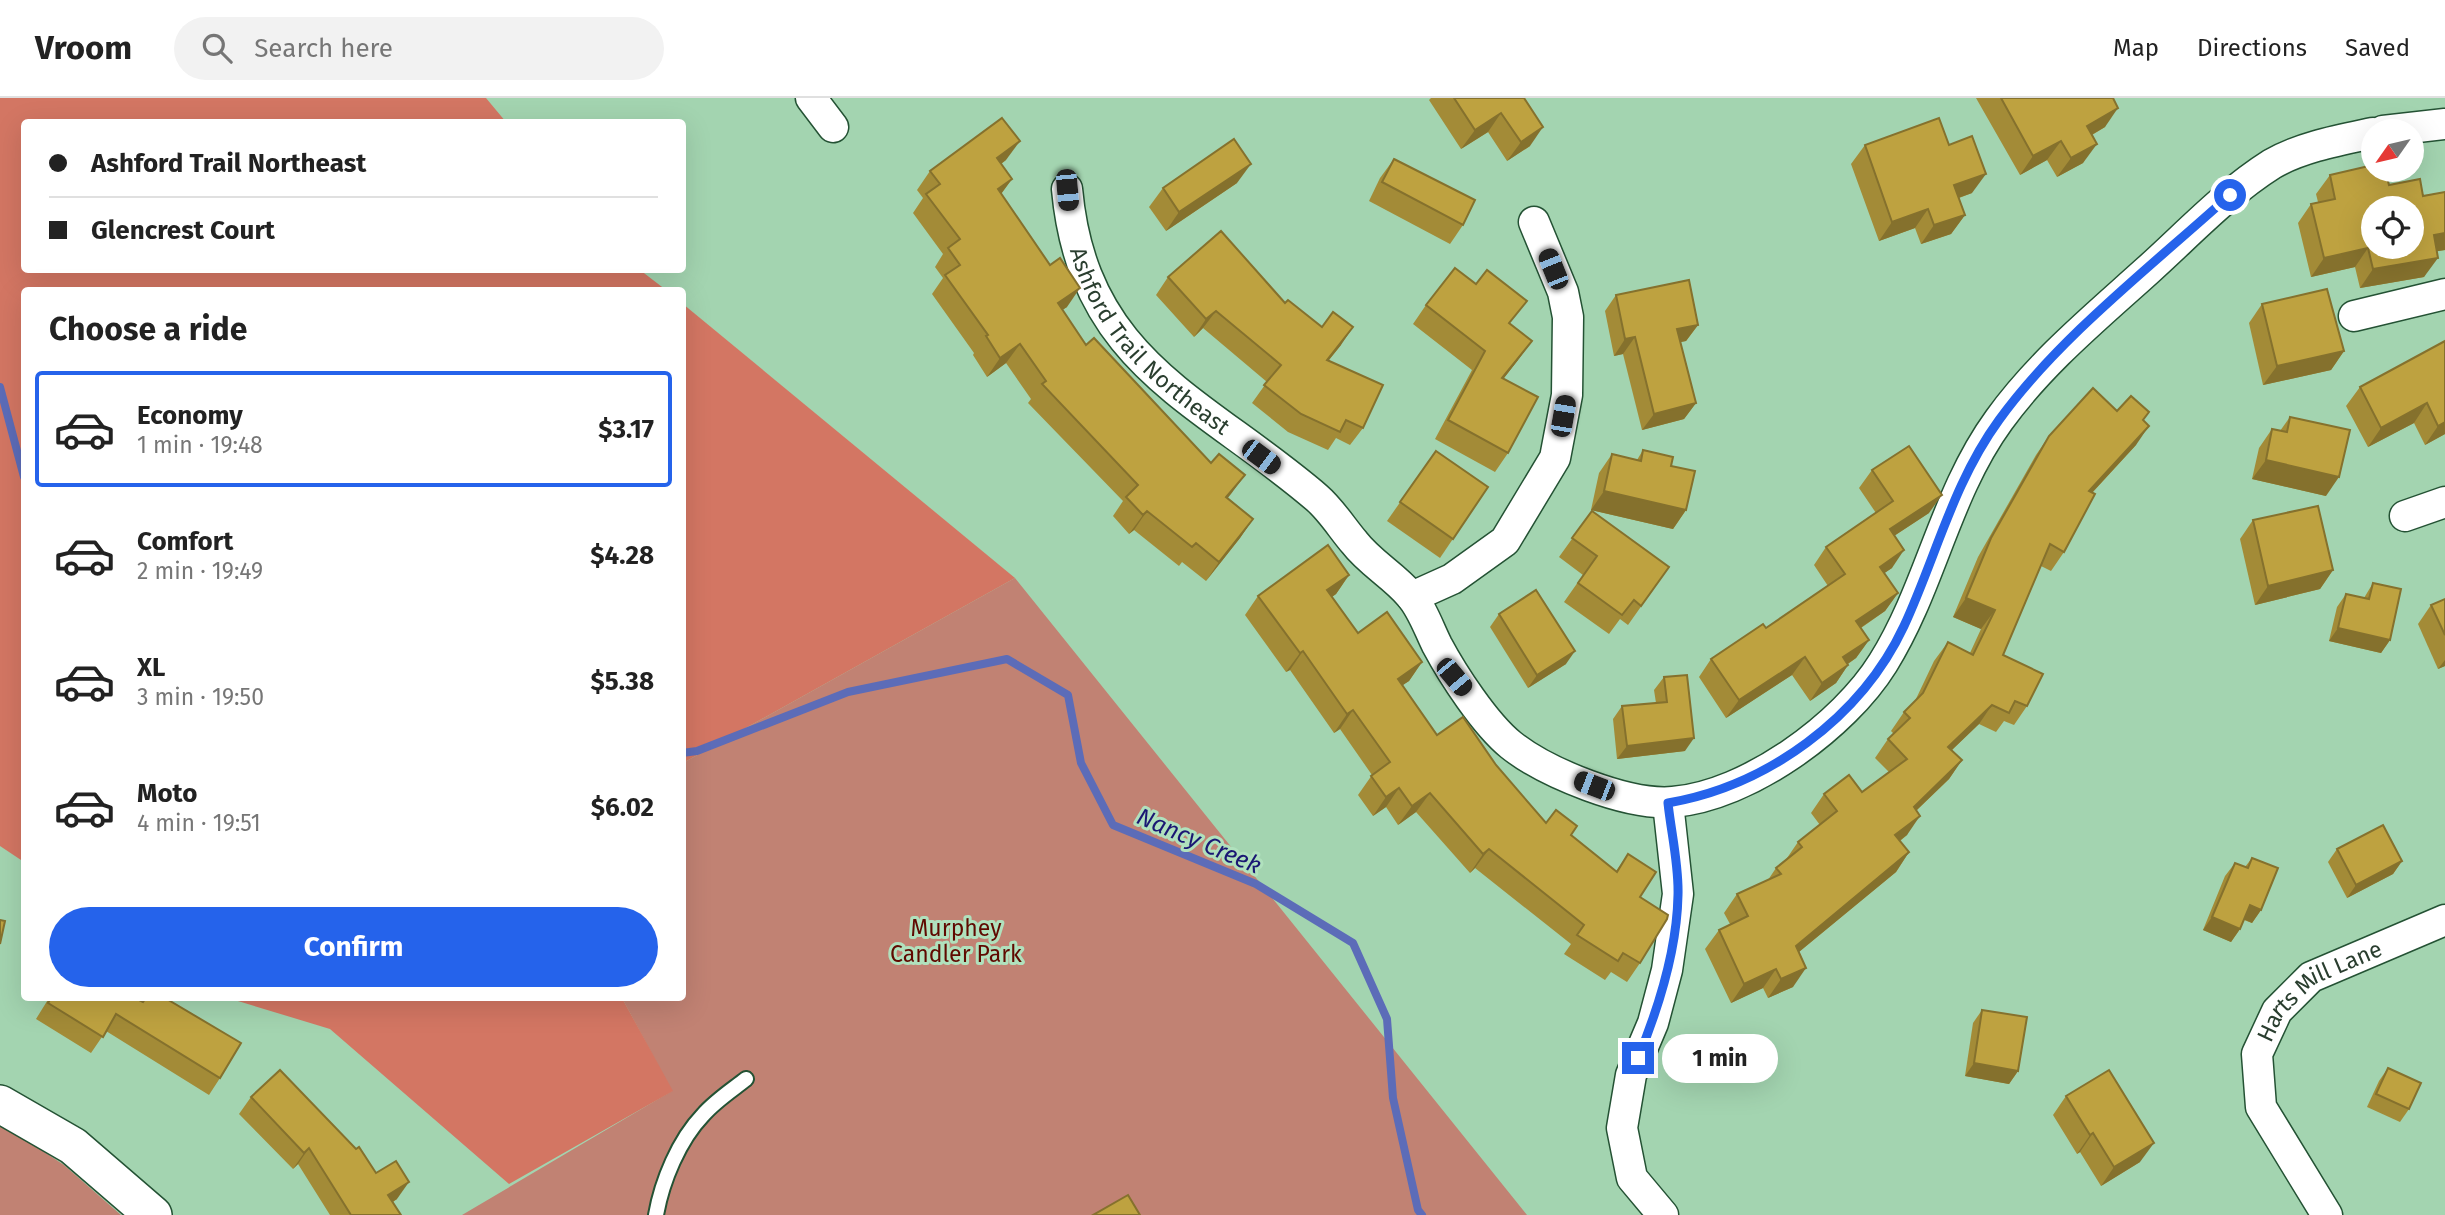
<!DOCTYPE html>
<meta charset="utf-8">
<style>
body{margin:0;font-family:"Fira Sans",sans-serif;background:#f2f2f2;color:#222;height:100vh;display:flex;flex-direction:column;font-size:26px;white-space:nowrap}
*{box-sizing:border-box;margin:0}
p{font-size:23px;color:#767676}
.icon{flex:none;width:38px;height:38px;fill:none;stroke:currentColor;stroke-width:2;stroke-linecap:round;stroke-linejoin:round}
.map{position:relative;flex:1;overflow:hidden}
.details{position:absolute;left:21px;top:189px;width:665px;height:714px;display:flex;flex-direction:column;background:#fff;border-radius:7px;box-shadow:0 7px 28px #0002}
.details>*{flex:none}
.top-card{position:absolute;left:21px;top:21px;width:665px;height:154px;border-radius:7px;box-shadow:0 7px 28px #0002;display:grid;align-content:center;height:154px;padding:0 28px;background:#fff}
.needle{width:46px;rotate:236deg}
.buttons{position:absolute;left:2361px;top:21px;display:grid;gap:14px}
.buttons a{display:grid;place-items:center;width:63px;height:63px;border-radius:50%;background:#fff;box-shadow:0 7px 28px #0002;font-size:35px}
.end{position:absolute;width:32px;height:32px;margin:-16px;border:9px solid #2563eb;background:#fff;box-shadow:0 0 0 4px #fff}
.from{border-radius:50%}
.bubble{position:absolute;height:49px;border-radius:24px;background:#fff;box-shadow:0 7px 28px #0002;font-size:23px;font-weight:700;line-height:49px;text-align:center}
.car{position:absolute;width:21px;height:42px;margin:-21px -10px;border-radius:9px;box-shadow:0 0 5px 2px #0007;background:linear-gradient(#222 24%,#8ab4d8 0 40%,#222 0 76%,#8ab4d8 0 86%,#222 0)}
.top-card b{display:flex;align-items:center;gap:24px;height:66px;font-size:26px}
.top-card b+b{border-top:2px solid #e0e0e0}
.top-card i{width:18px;height:18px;background:#222}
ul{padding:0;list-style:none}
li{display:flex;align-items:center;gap:21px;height:116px;margin:0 14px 10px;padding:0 14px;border:4px solid transparent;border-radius:7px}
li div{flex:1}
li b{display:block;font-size:26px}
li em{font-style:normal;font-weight:700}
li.current{border-color:#2563eb}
li>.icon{width:63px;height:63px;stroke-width:1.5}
h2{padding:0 28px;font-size:32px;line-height:84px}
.action{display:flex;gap:14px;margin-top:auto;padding:14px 28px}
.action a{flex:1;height:80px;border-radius:42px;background:#2563eb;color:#fff;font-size:28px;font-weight:700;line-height:80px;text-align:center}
header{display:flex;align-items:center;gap:42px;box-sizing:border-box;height:98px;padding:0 35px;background:#fff;border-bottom:2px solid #e0e0e0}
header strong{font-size:33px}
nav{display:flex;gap:38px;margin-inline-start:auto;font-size:24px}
.search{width:490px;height:63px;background:#f2f2f2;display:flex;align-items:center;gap:18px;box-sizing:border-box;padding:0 24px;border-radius:38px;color:#767676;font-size:26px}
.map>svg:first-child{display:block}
</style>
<header>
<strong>Vroom</strong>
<div class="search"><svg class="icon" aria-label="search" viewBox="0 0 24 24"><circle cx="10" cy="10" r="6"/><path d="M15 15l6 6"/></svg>Search here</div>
<nav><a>Map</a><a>Directions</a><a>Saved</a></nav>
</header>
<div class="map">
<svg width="2445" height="1117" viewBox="0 0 2445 1117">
<rect width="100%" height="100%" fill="#a3d4b0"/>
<g fill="#c18273">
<polygon points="1015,480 1527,1117 462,1117 672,993 622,900 682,900 683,665"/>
<polygon points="0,1025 64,1067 121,1117 0,1117"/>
</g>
<g fill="#d37663">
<polygon points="0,0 486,0 506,24 24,24 24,172 640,172 666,192 24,192 24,764 0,748"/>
<polygon points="683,206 1015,480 683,665 682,665"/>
<polygon points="228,900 622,900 673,993 509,1086 330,931"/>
</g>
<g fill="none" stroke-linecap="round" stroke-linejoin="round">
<g stroke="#5c6cb8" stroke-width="8">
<polyline points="0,289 24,379"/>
<polyline points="682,655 697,653 848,594 1007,561 1068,597 1081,665 1113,727 1256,786 1353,845 1387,921 1393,1000 1418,1112 1422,1117"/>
</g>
<defs>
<path id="service" d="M656,1117c6,-34 23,-75 47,-100 12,-14 29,-25 43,-36"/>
<g id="minor">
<polyline points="811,0 833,29"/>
<polyline points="2383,33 2445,26"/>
<path id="s1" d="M1067,91c16,175 135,210 250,309 14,12 25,30 37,44 16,21 39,33 56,53 12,13 19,34 27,50 16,30 48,79 74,100 35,28 117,61 162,57 75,-6 171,-76 210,-139 48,-77 62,-169 116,-243 41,-57 97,-103 149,-150 40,-36 78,-77 124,-106 29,-17 68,-24 101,-31"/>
<polyline points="2354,218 2445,196"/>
<polyline points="2405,418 2445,404"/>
<polyline points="1412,499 1452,481 1505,443 1555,360 1567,297 1568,219 1563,194 1534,124"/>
<polyline points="1663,1117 1632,1080 1622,1030 1631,977 1653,925 1667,872 1678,796 1668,705"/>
<path id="s2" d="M2327,1117l-66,-108 -4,-53 20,-43 34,-34 134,-57"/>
</g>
<polyline id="tertiary" points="0,1006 73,1048 153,1117"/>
</defs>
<use href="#service" stroke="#245234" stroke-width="18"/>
<use href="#minor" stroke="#245234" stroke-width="33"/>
<use href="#tertiary" stroke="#245234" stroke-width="40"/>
<use href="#service" stroke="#fff" stroke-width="14"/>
<use href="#minor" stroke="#fff" stroke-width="30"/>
<use href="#tertiary" stroke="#fff" stroke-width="37"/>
</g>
<g fill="#a38b37">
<polygon points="1431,0 1524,0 1530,48 1507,63 1488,34 1461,51 1429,2"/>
<polygon points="1976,0 2113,0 2105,29 2092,37 2083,65 2057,79 2047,62 2020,77"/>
<polygon points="1865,47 1949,47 1972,95 1959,100 1965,117 1951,136 1921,146 1915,130 1879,143 1851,66"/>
<polygon points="1394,61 1463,127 1450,146 1369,103 1380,80"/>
<polygon points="1006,62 1001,66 1012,81 1001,96 1067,209 1062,212 1086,247 1228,400 1253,421 1240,440 1206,483 1182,464 1179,468 1134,432 1129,436 1113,418 1123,403 1028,305 1031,301 1006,265 987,279 973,257 974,255 932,196 943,180 935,169 943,156 913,115 923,100 917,92 930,73"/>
<polygon points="2330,77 2389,87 2423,98 2445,94 2445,152 2436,153 2424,179 2360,190 2355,169 2311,179 2298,125 2311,106 2318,104 2316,96"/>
<polygon points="1237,85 1166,133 1149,109 1163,90"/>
<polygon points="1168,179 1285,205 1341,247 1329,262 1363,330 1350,347 1336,340 1328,352 1288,334 1252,305 1267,284 1203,230 1194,239 1156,197"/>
<polygon points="1616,197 1698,227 1686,243 1680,244 1696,305 1684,321 1642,332 1623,256 1614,258 1605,213"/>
<polygon points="2262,206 2344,253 2331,272 2263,287 2249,225"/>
<polygon points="1426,207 1510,226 1518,262 1504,280 1508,355 1495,374 1435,341 1472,272 1413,226"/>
<polygon points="2445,243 2445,336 2425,347 2414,325 2368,349 2346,308 2360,289"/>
<polygon points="2117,313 2149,314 2143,322 2136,347 2092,395 2064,454 2051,473 2041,468 2003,557 2027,608 2014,627 2004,623 1996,634 1979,626 1952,652 1962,662 1949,681 1916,713 1907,737 1900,743 1909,754 1896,774 1799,854 1793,889 1768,900 1763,890 1731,905 1705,851 1719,832 1730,826 1724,815 1737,796 1768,782 1776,770 1785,763 1798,744 1820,727 1811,715 1824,696 1862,694 1889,674 1875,660 1888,641 1894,636 1891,633 1904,614 1915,603 1934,563 1948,544 1970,555 1981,531 1953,519 1978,459 2036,357 2049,338"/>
<polygon points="2290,319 2326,398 2252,381 2259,350 2272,331 2280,333"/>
<polygon points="1643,352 1686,412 1673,431 1591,412 1599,375 1612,356 1637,362"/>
<polygon points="1436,353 1488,389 1440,460 1387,423"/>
<polygon points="1872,372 1929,415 1894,438 1892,470 1884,475 1898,495 1885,513 1861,530 1869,542 1856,560 1848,566 1848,567 1836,585 1810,603 1792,577 1726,620 1699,579 1711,561 1766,530 1828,488 1814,467 1826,449 1876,415 1859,390"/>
<polygon points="1592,413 1669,469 1628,527 1620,521 1609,536 1564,504 1583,477 1559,459"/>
<polygon points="2253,422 2333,472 2320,491 2255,507 2240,441"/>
<polygon points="1349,477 1336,496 1332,499 1358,535 1422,564 1409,583 1402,587 1437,637 1496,667 1546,725 1571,737 1616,773 1628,756 1640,799 1640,865 1627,884 1611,874 1605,882 1564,856 1571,846 1475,770 1470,775 1416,714 1398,727 1386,709 1373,718 1358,697 1372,677 1340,631 1334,635 1290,572 1286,574 1245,517 1258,498"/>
<polygon points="2373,485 2390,542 2381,555 2329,543 2337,509 2346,496 2364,500"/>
<polygon points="2445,501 2445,568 2438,571 2418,526 2431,507"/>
<polygon points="1499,516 1566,566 1528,590 1490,529"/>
<polygon points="1664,579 1685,653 1617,661 1613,621 1622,608 1656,605 1654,592"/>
<polygon points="2337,751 2402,763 2393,776 2347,800 2328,764"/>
<polygon points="2252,760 2261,812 2252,825 2244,822 2240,831 2231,844 2203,832 2225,778 2235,765 2245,769"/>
<polygon points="49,900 135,900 142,904 145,900 165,900 220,980 209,997 106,933 91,955 36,921"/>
<polygon points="1982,912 2018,973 2009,986 1965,978 1973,925"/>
<polygon points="2388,970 2409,1011 2400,1024 2367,1009 2379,983"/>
<polygon points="2066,998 2140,1064 2101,1088 2080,1054 2077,1056 2053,1017"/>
<polygon points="251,999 356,1051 397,1101 393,1104 401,1117 330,1117 298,1066 293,1071 239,1016"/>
</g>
<g fill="#85712d">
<polygon points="2118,10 2105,29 2074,47 2087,28"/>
<polygon points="1501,15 1488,34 1461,51 1475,32"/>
<polygon points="1543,29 1530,48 1507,63 1521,44"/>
<polygon points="1020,43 1006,62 983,79 997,60"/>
<polygon points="2061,43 2047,62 2020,77 2033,58"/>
<polygon points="2097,46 2083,65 2057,79 2071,60"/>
<polygon points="1251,66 1237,85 1166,133 1179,114"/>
<polygon points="1986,76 1972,95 1941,106 1954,87"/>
<polygon points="1012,81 998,100 998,91"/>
<polygon points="1928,111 1915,130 1879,143 1892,124"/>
<polygon points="1965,117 1951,136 1921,146 1934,127"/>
<polygon points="2445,135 2445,152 2420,156 2434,137"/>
<polygon points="2368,150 2355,169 2311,179 2324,160"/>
<polygon points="2438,160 2424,179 2360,190 2373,171"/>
<polygon points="1080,190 1067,209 1044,224 1058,205"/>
<polygon points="1216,213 1203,230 1194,239 1206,221"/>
<polygon points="1698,227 1686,243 1665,247 1677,231"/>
<polygon points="1353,229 1341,247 1315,279 1327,262"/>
<polygon points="1635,239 1623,256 1614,258 1625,241"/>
<polygon points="1532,243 1518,262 1489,299 1502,280"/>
<polygon points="1020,246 1006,265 987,279 1000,260"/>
<polygon points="2344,253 2331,272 2263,287 2277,268"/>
<polygon points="1696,305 1684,321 1642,332 1654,316"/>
<polygon points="2427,305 2414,325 2368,349 2381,330"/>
<polygon points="2445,324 2445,336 2425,347 2438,328"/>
<polygon points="2149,328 2136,347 2076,412 2089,393"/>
<polygon points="2266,362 2339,379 2326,398 2252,381"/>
<polygon points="1245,377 1231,396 1213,418 1226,399"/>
<polygon points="1604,393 1686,412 1673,431 1591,412"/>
<polygon points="1942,397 1929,415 1877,449 1890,431"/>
<polygon points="1147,413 1134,432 1129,436 1143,417"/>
<polygon points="1253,421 1240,440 1206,483 1219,464"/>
<polygon points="1904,452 1892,470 1867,487 1880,469"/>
<polygon points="2333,472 2320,491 2255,507 2268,488"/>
<polygon points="1349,477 1336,496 1314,511 1327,492"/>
<polygon points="1898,495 1885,513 1844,541 1856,523"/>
<polygon points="1966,500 1995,512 1981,531 1953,519"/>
<polygon points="2338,530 2390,542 2381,555 2329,543"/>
<polygon points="1869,542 1856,560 1831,577 1843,559"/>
<polygon points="1303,553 1290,572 1286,574 1300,555"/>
<polygon points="1575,553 1566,566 1528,590 1537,577"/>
<polygon points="1805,559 1792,577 1726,620 1739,602"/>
<polygon points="2445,562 2445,568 2438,571"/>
<polygon points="1422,564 1409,583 1384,600 1398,581"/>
<polygon points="1848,567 1836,585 1810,603 1822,585"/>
<polygon points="1992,607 1979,626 1935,668 1948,649"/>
<polygon points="1353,612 1340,631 1334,635 1347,616"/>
<polygon points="1694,640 1685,653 1617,661 1627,648"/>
<polygon points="1962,662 1949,681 1900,728 1914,709"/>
<polygon points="1399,690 1386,709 1373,718 1386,699"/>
<polygon points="1430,695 1416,714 1398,727 1412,708"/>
<polygon points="1920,718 1907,737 1882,756 1895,737"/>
<polygon points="1489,751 1475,770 1470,775 1483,756"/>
<polygon points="1909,754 1896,774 1783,867 1796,848"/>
<polygon points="2402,763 2393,776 2347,800 2356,787"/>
<polygon points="2250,807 2261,812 2252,825 2241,820"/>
<polygon points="2212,819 2240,831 2231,844 2203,832"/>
<polygon points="1806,870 1793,889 1768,900 1781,881"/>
<polygon points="1776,871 1763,890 1731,905 1744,886"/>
<polygon points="1974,965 2018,973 2009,986 1965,978"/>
<polygon points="2093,1035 2080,1054 2077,1056 2090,1037"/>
<polygon points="2154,1045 2140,1064 2101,1088 2114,1069"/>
<polygon points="309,1050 298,1066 293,1071 304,1055"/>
<polygon points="409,1084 397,1101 377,1113 388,1097"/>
</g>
<g fill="#bea240" stroke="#85712d" stroke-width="2" fill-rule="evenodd">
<polygon points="1454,0 1524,0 1543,29 1521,44 1501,15 1475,32"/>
<polygon points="2001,0 2113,0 2118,10 2087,28 2097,46 2071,60 2061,43 2033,58"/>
<polygon points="1002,20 1020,43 997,60 1012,81 998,91 1050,167 1060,160 1080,190 1058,205 1086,247 1094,240 1211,365 1219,356 1245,377 1226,399 1253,421 1219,464 1196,445 1192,449 1147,413 1143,417 1126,399 1138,387 1042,286 1046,283 1020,246 1000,260 986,238 988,237 945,177 960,167 948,150 960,141 926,96 940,86 930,73"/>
<polygon points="1939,20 1949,47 1972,38 1986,76 1954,87 1965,117 1934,127 1928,111 1892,124 1865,47"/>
<polygon points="1234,41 1251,66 1179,114 1163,90"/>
<polygon points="1394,61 1475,102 1463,127 1382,84"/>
<path d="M2373,67v5h12l4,15 31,-6 3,17 22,-4v41l-11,2 4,23 -65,11 -5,-21 -44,10 -13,-54 24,-5 -5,-24zM2373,110h39v39h-39z"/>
<polygon points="1221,133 1285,205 1288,202 1322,229 1333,214 1353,229 1327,262 1383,287 1363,330 1346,322 1340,334 1301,316 1264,287 1281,267 1216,213 1206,221 1168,179"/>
<polygon points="1455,170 1476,186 1487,172 1527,203 1509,225 1532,243 1502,280 1538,299 1508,355 1448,322 1485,253 1426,207"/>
<polygon points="1689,182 1698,227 1677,231 1696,305 1654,316 1635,239 1625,241 1616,197"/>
<polygon points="2327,191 2344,253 2277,268 2262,206"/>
<polygon points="2445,243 2445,324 2438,328 2427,305 2381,330 2360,289"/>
<polygon points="2093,290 2117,313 2131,298 2149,314 2143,322 2149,328 2089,393 2095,396 2064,454 2050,446 2003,557 2043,576 2027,608 2015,603 2009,615 1992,607 1948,649 1962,662 1914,709 1920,718 1895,737 1909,754 1796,848 1806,870 1781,881 1776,871 1744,886 1719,832 1748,818 1737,796 1781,776 1776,770 1802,749 1798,744 1837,713 1824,696 1849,677 1862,694 1907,661 1888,641 1910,620 1904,614 1923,595 1948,544 1973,557 1995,512 1966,500 1991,440 2049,338"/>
<polygon points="2290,319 2350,332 2339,379 2266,362 2272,331 2287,334"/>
<polygon points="1909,348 1942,397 1890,431 1904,452 1880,469 1898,495 1856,523 1869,542 1843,559 1848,567 1822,585 1805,559 1739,602 1711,561 1763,526 1766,530 1845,476 1826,449 1893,403 1872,372"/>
<polygon points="1643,352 1673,359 1671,368 1695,373 1686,412 1604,393 1612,356 1641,363"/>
<polygon points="1436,353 1488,389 1453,441 1400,404"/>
<polygon points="2318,408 2333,472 2268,488 2253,422"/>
<polygon points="1592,413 1669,469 1641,508 1634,502 1622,517 1578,485 1597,458 1572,440"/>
<polygon points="1328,447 1349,477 1327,492 1358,535 1387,514 1422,564 1398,581 1437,637 1463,619 1496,667 1546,725 1556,712 1577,728 1571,737 1617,774 1628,756 1656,774 1640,799 1668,817 1667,821 1640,865 1623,855 1618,863 1577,837 1584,827 1489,751 1483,756 1430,695 1412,708 1399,690 1386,699 1371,678 1390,664 1353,612 1347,616 1303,553 1300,555 1258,498"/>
<polygon points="2373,485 2401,491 2390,542 2338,530 2346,496 2369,501"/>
<polygon points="1536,492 1575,553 1537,577 1499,516"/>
<polygon points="2445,501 2445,537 2431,507"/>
<polygon points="1687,577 1694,640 1627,648 1622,608 1667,604 1664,579"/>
<polygon points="2383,727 2402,763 2356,787 2337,751"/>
<polygon points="2252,760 2278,770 2261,812 2250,807 2240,831 2212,819 2235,765 2248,770"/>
<polygon points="0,822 5,823 0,846"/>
<polygon points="51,900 135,900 143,904 146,900 165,900 241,945 220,980 116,916 103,939 48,905"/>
<polygon points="1982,912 2027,919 2018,973 1974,965"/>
<polygon points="2388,970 2421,985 2409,1011 2376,996"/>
<polygon points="280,972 356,1051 359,1049 376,1075 396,1063 409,1084 388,1097 401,1117 351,1117 309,1050 304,1055 251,999"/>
<polygon points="2109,972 2154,1045 2114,1069 2093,1035 2090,1037 2066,998"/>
<polygon points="1128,1097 1140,1117 1093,1117"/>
</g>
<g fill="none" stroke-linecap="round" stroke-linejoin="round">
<path stroke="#2563eb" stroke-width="9" d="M1638,960c21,-51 39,-108 40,-163 1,-30 -7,-63 -10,-92 99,-17 193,-85 236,-177 32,-69 49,-143 95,-206 59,-82 155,-156 231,-225"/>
</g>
<g text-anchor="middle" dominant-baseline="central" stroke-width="6" stroke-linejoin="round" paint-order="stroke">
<g font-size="23" fill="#2a3e2f" stroke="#b0e1bd">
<text stroke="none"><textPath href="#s1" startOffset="180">Ashford Trail Northeast</textPath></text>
<text stroke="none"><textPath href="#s2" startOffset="273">Harts Mill Lane</textPath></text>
</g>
<g font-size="23" fill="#5f0900" stroke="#b0e1bd">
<text x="956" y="830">Murphey<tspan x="956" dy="26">Candler Park</tspan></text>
</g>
<g font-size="24" font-style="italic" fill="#1a1773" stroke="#b0e1bd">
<text transform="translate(1199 743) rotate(23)">Nancy Creek</text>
</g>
</g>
</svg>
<div class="buttons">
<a><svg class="needle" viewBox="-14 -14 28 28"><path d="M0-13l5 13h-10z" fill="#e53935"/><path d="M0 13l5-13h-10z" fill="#767676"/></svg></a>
<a><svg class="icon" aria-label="locate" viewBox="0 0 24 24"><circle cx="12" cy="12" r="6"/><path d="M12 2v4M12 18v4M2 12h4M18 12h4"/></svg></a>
</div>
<i class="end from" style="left:2230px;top:97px"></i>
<i class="end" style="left:1638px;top:960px"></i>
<div class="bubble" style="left:1662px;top:936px;width:116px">1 min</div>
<i class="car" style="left:1067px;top:92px;rotate:175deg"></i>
<i class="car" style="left:1553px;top:171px;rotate:338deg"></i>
<i class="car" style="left:1563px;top:318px;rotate:10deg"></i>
<i class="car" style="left:1261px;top:359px;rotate:127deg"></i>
<i class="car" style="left:1454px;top:579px;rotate:140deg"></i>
<i class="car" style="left:1594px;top:688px;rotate:291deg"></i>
<div class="top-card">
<b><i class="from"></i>Ashford Trail Northeast</b>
<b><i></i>Glencrest Court</b>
</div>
<section class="details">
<h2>Choose a ride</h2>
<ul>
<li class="current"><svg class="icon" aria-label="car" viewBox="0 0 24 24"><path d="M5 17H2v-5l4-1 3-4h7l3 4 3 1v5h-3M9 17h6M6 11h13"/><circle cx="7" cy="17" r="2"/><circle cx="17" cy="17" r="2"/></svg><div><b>Economy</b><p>1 min · 19:48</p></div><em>$3.17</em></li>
<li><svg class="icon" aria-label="car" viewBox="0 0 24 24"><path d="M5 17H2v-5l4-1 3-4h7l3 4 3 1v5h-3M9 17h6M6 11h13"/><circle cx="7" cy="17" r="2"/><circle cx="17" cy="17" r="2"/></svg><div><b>Comfort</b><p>2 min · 19:49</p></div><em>$4.28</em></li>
<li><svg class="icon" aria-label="car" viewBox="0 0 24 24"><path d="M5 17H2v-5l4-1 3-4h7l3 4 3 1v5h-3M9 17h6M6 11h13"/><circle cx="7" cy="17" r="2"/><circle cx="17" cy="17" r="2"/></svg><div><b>XL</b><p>3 min · 19:50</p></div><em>$5.38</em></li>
<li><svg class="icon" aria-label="car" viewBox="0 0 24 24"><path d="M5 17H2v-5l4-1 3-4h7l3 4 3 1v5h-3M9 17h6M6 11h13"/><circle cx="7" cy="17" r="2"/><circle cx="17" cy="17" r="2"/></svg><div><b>Moto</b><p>4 min · 19:51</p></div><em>$6.02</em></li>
</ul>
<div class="action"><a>Confirm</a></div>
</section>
</div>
